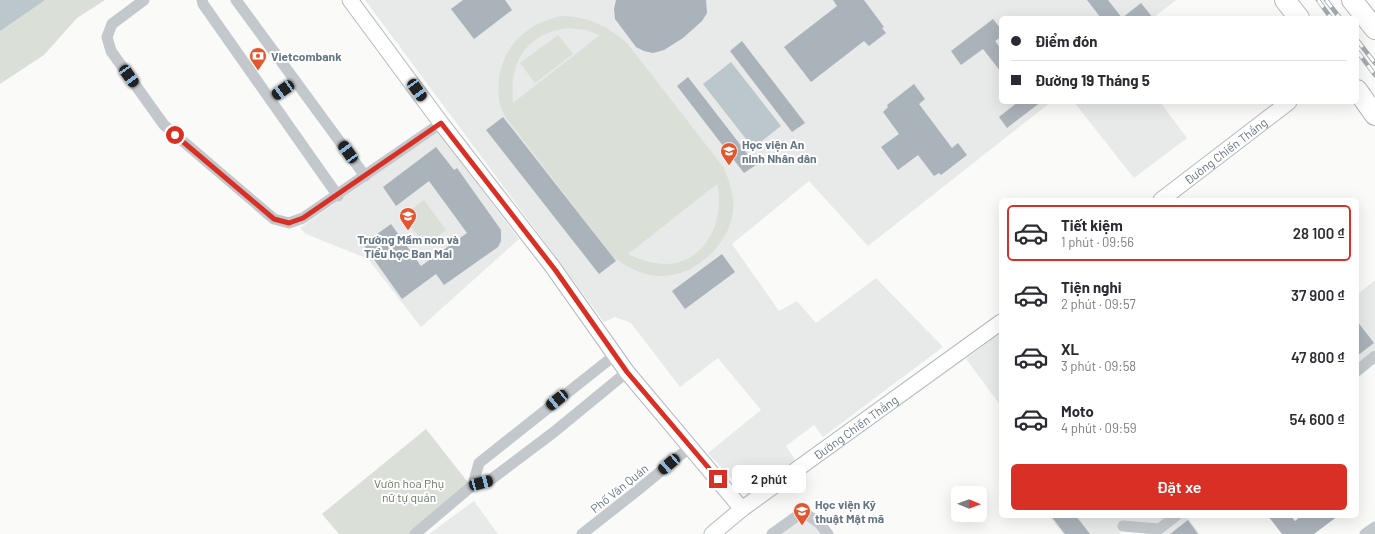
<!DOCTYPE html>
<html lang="vi">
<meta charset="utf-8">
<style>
body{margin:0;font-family:Barlow,sans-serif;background:#f7f7f7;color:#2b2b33;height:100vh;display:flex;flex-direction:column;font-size:15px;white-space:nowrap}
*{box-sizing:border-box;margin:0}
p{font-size:13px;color:#7c7c81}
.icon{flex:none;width:22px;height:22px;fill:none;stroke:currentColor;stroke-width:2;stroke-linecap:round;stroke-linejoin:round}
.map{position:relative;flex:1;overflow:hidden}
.side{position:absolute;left:999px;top:198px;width:360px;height:320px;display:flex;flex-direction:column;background:#fff;border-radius:6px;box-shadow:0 4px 16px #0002}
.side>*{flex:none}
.top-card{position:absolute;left:999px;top:16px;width:360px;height:88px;border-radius:6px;box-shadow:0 4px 16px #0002;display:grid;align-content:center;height:88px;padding:0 12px;background:#fff}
.needle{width:26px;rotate:91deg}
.controls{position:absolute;left:951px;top:486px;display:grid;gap:8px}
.controls a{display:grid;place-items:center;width:36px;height:36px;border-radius:6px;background:#fff;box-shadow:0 4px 16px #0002;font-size:20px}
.end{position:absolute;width:18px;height:18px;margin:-9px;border:5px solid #d93025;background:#fff;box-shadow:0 0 0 2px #fff}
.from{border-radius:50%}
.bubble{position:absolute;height:28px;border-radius:6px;background:#fff;box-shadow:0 4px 16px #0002;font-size:13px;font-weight:600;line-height:28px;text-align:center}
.car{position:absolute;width:12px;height:24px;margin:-12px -6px;border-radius:5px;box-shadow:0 0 3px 1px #0007;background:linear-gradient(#222 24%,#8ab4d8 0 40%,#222 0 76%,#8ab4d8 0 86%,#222 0)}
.top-card b{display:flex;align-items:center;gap:14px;height:38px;font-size:15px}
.top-card b+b{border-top:1px solid #e1e1e2}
.top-card i{width:10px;height:10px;background:#2b2b33}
ul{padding:7px 0 0;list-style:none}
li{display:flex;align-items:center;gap:12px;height:56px;margin:0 8px 6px;padding:0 4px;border:2px solid transparent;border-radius:6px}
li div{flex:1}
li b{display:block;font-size:15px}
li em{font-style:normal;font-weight:600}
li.current{border-color:#d93025}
li>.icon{width:36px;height:36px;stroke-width:1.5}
.primary-button{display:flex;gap:8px;margin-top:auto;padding:8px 12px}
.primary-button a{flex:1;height:46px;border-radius:6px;background:#d93025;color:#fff;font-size:16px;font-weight:600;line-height:46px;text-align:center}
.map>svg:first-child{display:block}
</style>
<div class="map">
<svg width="1375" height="534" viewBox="0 0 1375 534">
<rect width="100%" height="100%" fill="#fafaf8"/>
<g fill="#e8e9e9">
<polygon points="365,0 1176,0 1153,18 1001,18 1001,102 1051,102 868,246 809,181 732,244 779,311 797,301 816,323 876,278 943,347 823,437 814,425 786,446 795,460 747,495 708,453 761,410 718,358 680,387 631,323 615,317 604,322"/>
<polygon points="1074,102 1160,102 1187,138 1134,178"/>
<polygon points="437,131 519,239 421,327 368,259 306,234 300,228"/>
<polygon points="1375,280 1375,349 1357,364 1357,295"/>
<polygon points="1001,332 1001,406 966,359"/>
<polygon points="474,501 498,534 429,534"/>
<polygon points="1049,516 1186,516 1200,534 1145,534 1139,526 1126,528 1119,534 1063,534"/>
<polygon points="800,517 807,517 821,534 778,534"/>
</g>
<g fill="#dadfd7" fill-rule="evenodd">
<polygon points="0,0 105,0 77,18 44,55 0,84"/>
<path d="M563,16c26,1 44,10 64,27l97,125c5,13 11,29 9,44 -5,34 -38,64 -72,64 -18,0 -34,-9 -48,-19l-107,-139c-3,-6 -6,-12 -7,-18 -5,-43 21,-77 64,-84zM568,28l18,2 14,5 -87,68c-4,-41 12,-69 55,-75zM717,184c9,34 -11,79 -50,80 -14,0 -27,-4 -39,-10z"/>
<polygon points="558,35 573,54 535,83 520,63"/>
<polygon points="424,200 446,230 426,246 403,216"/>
<polygon points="426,429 470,485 412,534 339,534 322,514"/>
</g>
<g fill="#bbc7cb">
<polygon points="0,0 45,0 0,31"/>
<polygon points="731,62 781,126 753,148 703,84"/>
</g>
<g fill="#aab3b9">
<polygon points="463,0 505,0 512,10 474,39 451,9"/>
<polygon points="616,0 706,0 707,13 702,21 683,38 664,50 653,53 644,51 636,47 615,19 614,9"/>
<polygon points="833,0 864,0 884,27 882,28 886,33 869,46 864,41 811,82 784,47 837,6"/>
<polygon points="1087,0 1108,0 1122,18 1141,3 1153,18 1101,18"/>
<polygon points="993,19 1001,29 1001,37 995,41 1001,49 1001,72 983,49 961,65 951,51"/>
<polygon points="742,41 805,123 792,132 730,51"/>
<polygon points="688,77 756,165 744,173 677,86"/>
<polygon points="914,84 925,99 919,104 952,148 958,143 967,155 941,175 939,173 934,176 918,155 898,170 881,147 899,134 883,112 888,107 887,105"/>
<polygon points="1018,102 1041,102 1007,128 999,117"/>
<polygon points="503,117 616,261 599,274 486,130"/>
<polygon points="436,147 454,170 457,168 501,230 501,241 498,247 444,285 436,274 402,299 363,244 391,224 421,266 467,233 429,181 396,206 383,187"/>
<polygon points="722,254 735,272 685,309 672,291"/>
<polygon points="1357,321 1374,343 1357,356"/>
<polygon points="1051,516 1076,516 1090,534 1065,534"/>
<polygon points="1268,516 1291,516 1295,521 1301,516 1338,516 1314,534 1282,534"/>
<polygon points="1188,520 1198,534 1170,534"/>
</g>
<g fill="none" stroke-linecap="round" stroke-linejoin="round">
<defs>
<g id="secondary">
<polyline points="350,0 441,123 552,266 627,372 742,509"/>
<path id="s1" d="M1161,200l128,-98"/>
<path id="s2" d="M712,534l30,-25 259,-187"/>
</g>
<g id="highway">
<polyline points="1285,0 1299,18"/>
<polyline points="1352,0 1375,29"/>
<polyline points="1357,90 1375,115"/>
</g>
</defs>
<use href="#secondary" stroke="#b3babf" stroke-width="17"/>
<use href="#highway" stroke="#b4b9bd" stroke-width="22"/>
<g stroke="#c3c8cc" stroke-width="11">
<polyline points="144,0 112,24 107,37 111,51 164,125 274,219 289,223 303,218 441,123"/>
<polyline points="202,0 203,4 338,196"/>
<polyline points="236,0 365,176"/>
<polyline points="270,99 295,81"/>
<polyline points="1357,371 1375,356"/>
<polyline points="473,485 479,463 615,355"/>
<polyline points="1123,526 1159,529 1176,516"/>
<polyline points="415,534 473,485 489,481 554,432 627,372"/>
<polyline points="582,534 638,490 690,447"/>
<polyline points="772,534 797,516 806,514 819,523 828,534"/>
<polyline points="1365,534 1375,527"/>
</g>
<use href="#secondary" stroke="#fff" stroke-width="15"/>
<use href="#highway" stroke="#fff" stroke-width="20"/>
<defs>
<g id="rail">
<polyline points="1318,0 1331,18"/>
<polyline points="1326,0 1340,18"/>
<polyline points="1357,40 1375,63"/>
<polyline points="1357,51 1375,75"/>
</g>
</defs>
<use href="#rail" stroke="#a2aab0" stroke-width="4.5"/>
<use href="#rail" stroke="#fff" stroke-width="3" stroke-dasharray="9" stroke-linecap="butt"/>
</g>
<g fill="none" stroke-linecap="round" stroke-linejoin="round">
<polyline stroke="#d93025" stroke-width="5" points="175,135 274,219 289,223 303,218 441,123 556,271 627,372 718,479"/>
</g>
<defs>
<symbol id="bank-pin" viewBox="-11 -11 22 30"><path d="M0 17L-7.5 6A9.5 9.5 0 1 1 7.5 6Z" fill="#e4572e" stroke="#fff"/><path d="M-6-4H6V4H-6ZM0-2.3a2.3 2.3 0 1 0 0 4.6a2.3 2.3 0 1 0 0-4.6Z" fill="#fff"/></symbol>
<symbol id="university-pin" viewBox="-11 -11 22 30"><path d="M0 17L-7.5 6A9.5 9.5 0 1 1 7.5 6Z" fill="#e4572e" stroke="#fff"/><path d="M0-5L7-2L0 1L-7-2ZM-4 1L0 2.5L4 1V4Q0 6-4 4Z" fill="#fff"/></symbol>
<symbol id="school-pin" viewBox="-11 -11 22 30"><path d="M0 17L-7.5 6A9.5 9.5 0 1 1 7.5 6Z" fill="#e4572e" stroke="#fff"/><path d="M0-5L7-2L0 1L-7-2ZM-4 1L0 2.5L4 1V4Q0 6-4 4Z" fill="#fff"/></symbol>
</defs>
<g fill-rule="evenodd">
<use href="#bank-pin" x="248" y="46" width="20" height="27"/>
<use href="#university-pin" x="719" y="141" width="20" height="27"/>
<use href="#school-pin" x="398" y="206" width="20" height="27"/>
<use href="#university-pin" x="792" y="501" width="20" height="27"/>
</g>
<g text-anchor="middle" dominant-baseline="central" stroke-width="4" stroke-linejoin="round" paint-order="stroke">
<g font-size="12" font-weight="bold" fill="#657683" stroke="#fff" text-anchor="start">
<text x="271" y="56">Vietcombank</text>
<text x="742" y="144">Học viện An<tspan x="742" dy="14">ninh Nhân dân</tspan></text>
<text x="408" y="239" text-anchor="middle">Trường Mầm non và<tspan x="408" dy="14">Tiểu học Ban Mai</tspan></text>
<text x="815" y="504">Học viện Kỹ<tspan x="815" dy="14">thuật Mật mã</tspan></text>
</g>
<g font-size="12" fill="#657683" stroke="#fff">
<text stroke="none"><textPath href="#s1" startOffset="81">Đường Chiến Thắng</textPath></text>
<text stroke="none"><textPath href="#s2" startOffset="179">Đường Chiến Thắng</textPath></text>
<text transform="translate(619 488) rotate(-39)">Phố Văn Quán</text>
</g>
<g font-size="12" fill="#687a64" stroke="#fff">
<text x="409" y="483">Vườn hoa Phụ<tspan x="409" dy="14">nữ tự quản</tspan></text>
</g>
</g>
</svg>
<div class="controls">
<a><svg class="needle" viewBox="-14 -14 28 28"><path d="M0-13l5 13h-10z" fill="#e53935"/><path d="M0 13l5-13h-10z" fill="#7c7c81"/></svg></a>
</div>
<i class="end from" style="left:175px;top:135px"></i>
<i class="end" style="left:718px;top:479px"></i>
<div class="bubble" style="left:732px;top:465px;width:74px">2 phút</div>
<i class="car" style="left:129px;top:76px;rotate:145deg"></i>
<i class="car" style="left:283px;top:90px;rotate:235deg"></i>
<i class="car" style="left:417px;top:90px;rotate:145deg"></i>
<i class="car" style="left:348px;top:152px;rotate:324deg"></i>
<i class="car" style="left:557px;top:400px;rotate:231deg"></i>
<i class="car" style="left:669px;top:464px;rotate:229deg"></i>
<i class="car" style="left:481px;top:483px;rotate:75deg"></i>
<div class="top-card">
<b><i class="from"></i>Điểm đón</b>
<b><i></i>Đường 19 Tháng 5</b>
</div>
<section class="side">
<ul>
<li class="current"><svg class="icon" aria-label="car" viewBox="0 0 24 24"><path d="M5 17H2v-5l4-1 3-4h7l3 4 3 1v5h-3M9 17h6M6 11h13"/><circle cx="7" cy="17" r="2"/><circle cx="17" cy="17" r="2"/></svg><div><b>Tiết kiệm</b><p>1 phút · 09:56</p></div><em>28 100 ₫</em></li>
<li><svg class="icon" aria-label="car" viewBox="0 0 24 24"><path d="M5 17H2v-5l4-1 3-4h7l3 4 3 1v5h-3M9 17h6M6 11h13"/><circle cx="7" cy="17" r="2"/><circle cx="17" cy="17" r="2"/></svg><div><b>Tiện nghi</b><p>2 phút · 09:57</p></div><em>37 900 ₫</em></li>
<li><svg class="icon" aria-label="car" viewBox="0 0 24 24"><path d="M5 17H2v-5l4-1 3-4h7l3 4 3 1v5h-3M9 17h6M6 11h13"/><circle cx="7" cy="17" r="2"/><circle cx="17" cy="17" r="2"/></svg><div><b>XL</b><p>3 phút · 09:58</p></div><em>47 800 ₫</em></li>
<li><svg class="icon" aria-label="car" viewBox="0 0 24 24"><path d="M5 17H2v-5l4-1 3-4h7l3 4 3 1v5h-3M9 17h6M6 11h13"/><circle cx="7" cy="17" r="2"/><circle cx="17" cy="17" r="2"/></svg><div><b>Moto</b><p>4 phút · 09:59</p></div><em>54 600 ₫</em></li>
</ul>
<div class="primary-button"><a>Đặt xe</a></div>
</section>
</div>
